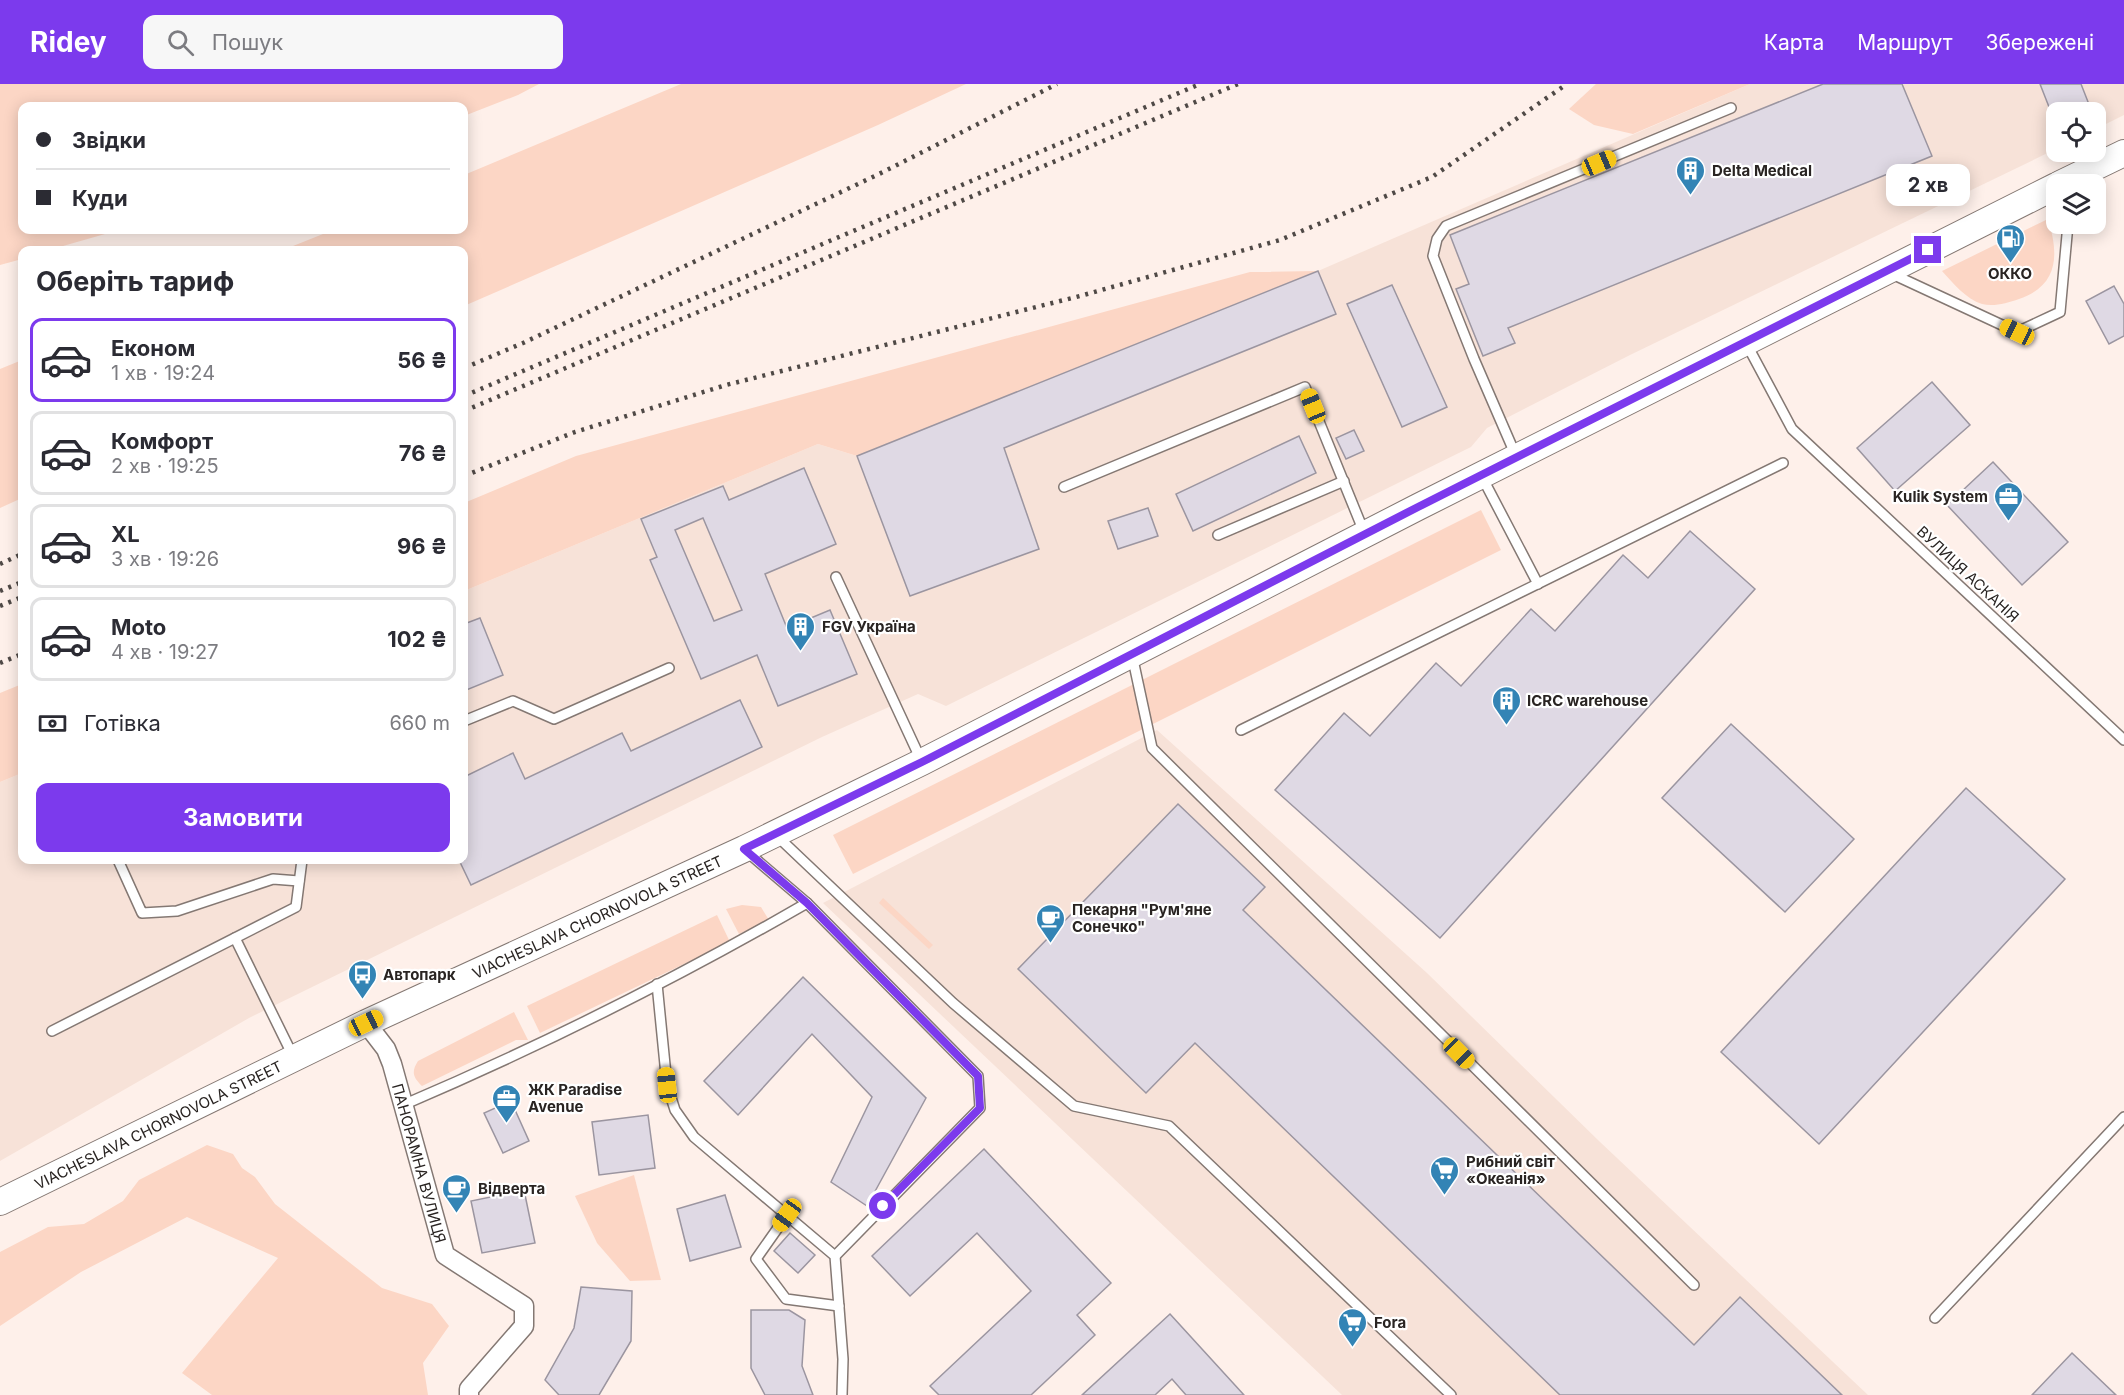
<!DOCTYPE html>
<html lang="uk">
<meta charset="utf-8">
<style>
body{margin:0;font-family:Inter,sans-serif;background:#f7f7f7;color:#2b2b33;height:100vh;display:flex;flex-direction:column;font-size:22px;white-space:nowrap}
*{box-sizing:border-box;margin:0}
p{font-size:20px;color:#7c7c81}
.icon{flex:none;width:33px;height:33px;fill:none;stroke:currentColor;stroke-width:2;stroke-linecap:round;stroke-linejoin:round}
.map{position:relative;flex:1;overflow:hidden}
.drawer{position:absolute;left:18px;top:162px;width:450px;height:618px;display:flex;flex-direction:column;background:#fff;border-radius:12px;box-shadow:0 3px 15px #0003}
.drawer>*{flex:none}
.banner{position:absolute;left:18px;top:18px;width:450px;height:132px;border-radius:12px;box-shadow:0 3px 15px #0003;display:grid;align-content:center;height:132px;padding:0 18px;background:#fff}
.tools{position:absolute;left:2046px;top:18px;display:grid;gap:12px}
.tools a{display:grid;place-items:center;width:60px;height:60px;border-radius:12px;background:#fff;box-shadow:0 3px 15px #0003;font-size:30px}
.end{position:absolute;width:27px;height:27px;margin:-14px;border:8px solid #7c3aed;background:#fff;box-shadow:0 0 0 3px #fff}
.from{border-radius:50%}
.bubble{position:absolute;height:42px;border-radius:12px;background:#fff;box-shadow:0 3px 15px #0003;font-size:20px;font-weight:700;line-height:42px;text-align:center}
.car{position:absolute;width:18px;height:36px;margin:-18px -9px;border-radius:8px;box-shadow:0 0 4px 2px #0007;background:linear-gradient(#f5c518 24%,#345 0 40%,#f5c518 0 76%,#345 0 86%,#f5c518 0)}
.banner b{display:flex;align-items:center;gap:21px;height:57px;font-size:22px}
.banner b+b{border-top:2px solid #e1e1e2}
.banner i{width:15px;height:15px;background:#2b2b33}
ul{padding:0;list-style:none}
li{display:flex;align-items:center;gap:18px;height:84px;margin:0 12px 9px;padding:0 6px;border:3px solid #e1e1e2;border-radius:12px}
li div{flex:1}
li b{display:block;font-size:22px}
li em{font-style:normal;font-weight:700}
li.selected{border-color:#7c3aed}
li>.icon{width:54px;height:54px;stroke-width:1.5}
h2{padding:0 18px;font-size:27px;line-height:72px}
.pay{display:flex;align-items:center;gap:15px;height:66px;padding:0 18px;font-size:22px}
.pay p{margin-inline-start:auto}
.button{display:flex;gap:12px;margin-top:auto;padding:12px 18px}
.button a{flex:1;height:69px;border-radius:12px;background:#7c3aed;color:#fff;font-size:24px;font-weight:700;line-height:69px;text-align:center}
header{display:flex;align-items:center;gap:36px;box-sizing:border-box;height:84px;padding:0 30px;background:#7c3aed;color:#fff}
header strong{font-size:28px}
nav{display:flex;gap:33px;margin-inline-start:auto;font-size:21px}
.search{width:420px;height:54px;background:#f7f7f7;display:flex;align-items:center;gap:15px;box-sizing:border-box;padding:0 21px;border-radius:12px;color:#7c7c81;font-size:22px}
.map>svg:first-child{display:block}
</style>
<header>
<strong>Ridey</strong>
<div class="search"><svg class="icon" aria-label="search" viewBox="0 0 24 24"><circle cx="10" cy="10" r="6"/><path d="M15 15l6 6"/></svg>Пошук</div>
<nav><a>Карта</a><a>Маршрут</a><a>Збережені</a></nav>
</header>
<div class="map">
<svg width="2124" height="1311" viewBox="0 0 2124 1311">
<rect width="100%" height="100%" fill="#fef0ea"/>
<g fill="#f7e2d8">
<polygon points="1750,0 2124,0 2124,31 2096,45 2096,28 2056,28 2056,65 1630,271 1487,344 1471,363 946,622 918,610 822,653 249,934 0,1077 0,698 22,689 22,776 464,776 464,507 818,360 857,372 1318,187"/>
<polygon points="1157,646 1427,889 1599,1057 1868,1311 1342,1311 823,819"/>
</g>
<g fill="#fcd6c5">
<polygon points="0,0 539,0 518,11 464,32 464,22 22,22 22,146 119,146 49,166 22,166 22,175 0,181"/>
<polygon points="681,0 966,0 878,41 464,222 464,166 283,166 333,146 464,146 464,91"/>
<polygon points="1596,0 1750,0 1633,50 1594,41 1569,25"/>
<path d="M2048,135c11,36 11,66 -29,80 -12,4 -25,8 -37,5 -16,-5 -29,-21 -40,-33z"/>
<polygon points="1318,187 857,372 818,360 464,507 464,419 576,372 1250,188"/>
<polygon points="22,276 22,414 0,424 0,285"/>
<polygon points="1481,426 1501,466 853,790 833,751"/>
<polygon points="22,600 22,689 0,698 0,609"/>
<polygon points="883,814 933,861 929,865 879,819"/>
<polygon points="742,821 761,823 769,836 739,850 726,825"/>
<polygon points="717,831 730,858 540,949 527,922"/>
<path d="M514,928l14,28h-12l-94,46c-9,-9 -11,-14 -4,-25z"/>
<polygon points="207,1061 233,1070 242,1084 255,1093 275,1120 382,1204 432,1220 449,1242 423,1279 428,1311 212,1311 182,1289 278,1174 187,1133 81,1188 0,1242 0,1168 48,1143 84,1140 123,1117 139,1096"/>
<polygon points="634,1091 661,1196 630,1197 597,1159 575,1112"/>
</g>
<g fill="#dfd9e4" stroke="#9b95a0" stroke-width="1.5" fill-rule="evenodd">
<polygon points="1823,0 1902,0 1932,72 1508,244 1515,259 1483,272 1456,205 1469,200 1450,151"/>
<polygon points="2040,0 2081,0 2090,23 2075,28 2051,28"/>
<polygon points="1318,187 1336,230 1004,364 1039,465 910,512 857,372"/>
<polygon points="1392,201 1447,323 1402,343 1347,220"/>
<polygon points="2114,202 2124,220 2124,252 2109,260 2086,217"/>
<polygon points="1932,298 1970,341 1895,407 1857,364"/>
<polygon points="1354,346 1364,367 1346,375 1336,354"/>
<polygon points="1299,352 1316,389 1193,447 1176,410"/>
<polygon points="1993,378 2068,458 2022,501 1947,421"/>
<path d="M804,384l32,76 -71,30 22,54 43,-18 27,64 -79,32 -21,-51 -56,24 -51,-119 7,-3 -16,-38 82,-33 6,14zM703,434l39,92 -28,11 -39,-91z"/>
<polygon points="1148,424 1158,452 1118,465 1108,437"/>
<polygon points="1690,447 1755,505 1440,854 1275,706 1344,629 1370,652 1436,579 1461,602 1531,525 1555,547 1623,471 1648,494"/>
<polygon points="480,534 503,591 464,607 464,540"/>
<polygon points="740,616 762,663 471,801 459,776 464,776 464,693 513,669 525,695 622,649 631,667"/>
<polygon points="1731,640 1854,755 1785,828 1662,714"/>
<polygon points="1966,704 2065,795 1819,1060 1721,968"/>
<polygon points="1178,720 1265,803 1243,826 1694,1261 1740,1213 1842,1311 1560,1311 1195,959 1146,1009 1018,885"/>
<polygon points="803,893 926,1014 867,1122 831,1098 872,1013 812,950 738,1031 704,997"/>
<polygon points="511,1017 529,1057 503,1069 484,1029"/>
<polygon points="648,1031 655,1084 599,1091 592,1038"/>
<polygon points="984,1065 1111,1199 1077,1231 1095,1251 1031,1311 939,1311 930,1302 1031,1207 977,1149 910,1212 872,1172"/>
<polygon points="524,1106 535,1159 482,1169 471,1117"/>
<polygon points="725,1111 741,1163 690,1177 677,1125"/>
<polygon points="790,1149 815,1171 798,1189 774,1167"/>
<polygon points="581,1203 632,1207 631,1257 599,1311 559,1311 545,1296 574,1244"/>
<polygon points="751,1226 789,1226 805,1236 802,1282 813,1311 765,1311 751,1284"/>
<polygon points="1170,1230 1244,1311 1186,1311 1172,1295 1155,1311 1082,1311"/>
<polygon points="2072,1269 2116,1311 2032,1311"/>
</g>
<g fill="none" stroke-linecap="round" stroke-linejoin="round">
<defs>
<g id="service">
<polyline points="1890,189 2017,248 2060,228 2068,140"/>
<polyline points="1746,259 1792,345 2124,656"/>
<polyline points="1516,372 1474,275 1433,172 1437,155 1446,142 1731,24"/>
<polyline points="1482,393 1538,500"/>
<polyline points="1064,403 1305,303 1364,448"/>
<polyline points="1218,451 1344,397"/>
<polyline points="836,493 921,676"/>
<polyline points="1132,571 1152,664 1694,1201"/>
<polyline points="464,637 513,617 554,635 669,584"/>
<polyline points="1241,646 1783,379"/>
<polyline points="777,752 953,919 1074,1022 1169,1042 1451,1311"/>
<polyline points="118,776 142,829 177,827 273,795 299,797"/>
<polyline points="807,819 978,992 980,1024 835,1172"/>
<polyline points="235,854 293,972"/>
<polyline points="657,900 667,1001 675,1026 694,1053 835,1172 843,1275 842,1311"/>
<polyline points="52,947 296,823 302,776"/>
<path d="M403,1021c138,-59 274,-127 404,-202l-62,-53"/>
<polyline points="787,1131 756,1175 786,1215 839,1222"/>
<polyline points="1935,1234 2124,1033"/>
</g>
<g id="minor">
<path id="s1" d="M366,939l20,26 6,15 53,191 79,51v20l-55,63v6"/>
</g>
<g id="secondary">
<polyline points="2060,100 2124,69"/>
<path id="s2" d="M0,1118l366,-179 378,-174 178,-87 496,-255 638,-321"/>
</g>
</defs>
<use href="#service" stroke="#847873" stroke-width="12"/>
<use href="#minor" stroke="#847873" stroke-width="21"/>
<use href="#secondary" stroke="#847873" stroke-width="28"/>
<use href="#service" stroke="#fff" stroke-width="9"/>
<use href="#minor" stroke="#fff" stroke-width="18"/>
<use href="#secondary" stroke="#fff" stroke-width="26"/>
<g stroke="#4f4946" stroke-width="4.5" stroke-dasharray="3 6" stroke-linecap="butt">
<polyline points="464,284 523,259 879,90 1057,0"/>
<polyline points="464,312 1200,0"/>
<polyline points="464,327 1238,0"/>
<polyline points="464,392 575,348 726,301 1080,212 1280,156 1432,93 1567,0"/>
<polyline points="0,480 22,470"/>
<polyline points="0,507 22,498"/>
<polyline points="0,522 22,513"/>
<polyline points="0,579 22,570"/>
</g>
</g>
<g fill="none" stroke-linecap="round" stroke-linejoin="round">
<polyline stroke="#7c3aed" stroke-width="8" points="883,1122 980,1024 978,992 807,819 744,765 922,678 1418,423 1928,166"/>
</g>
<defs>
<symbol id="building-pin" viewBox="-11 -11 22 30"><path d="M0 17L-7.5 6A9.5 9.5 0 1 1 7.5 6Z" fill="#3384b5" stroke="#fff"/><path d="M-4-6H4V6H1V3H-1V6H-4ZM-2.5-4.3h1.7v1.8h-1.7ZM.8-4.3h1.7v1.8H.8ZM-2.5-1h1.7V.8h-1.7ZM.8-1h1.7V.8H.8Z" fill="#fff"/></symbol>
<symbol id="fuel-pin" viewBox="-11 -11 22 30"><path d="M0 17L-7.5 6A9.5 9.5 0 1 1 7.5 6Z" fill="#3384b5" stroke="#fff"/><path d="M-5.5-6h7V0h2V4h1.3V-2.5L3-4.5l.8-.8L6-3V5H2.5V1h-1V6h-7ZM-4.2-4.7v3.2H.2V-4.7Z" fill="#fff"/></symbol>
<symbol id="office-pin" viewBox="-11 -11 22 30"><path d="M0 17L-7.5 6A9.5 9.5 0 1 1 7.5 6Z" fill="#3384b5" stroke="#fff"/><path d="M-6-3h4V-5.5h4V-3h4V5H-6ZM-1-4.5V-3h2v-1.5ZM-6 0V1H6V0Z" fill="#fff"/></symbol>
<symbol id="cafe-pin" viewBox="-11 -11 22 30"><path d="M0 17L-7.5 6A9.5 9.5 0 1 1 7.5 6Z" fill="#3384b5" stroke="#fff"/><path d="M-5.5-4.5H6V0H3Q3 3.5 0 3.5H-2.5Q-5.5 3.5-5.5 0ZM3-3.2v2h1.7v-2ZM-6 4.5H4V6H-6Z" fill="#fff"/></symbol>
<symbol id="bus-pin" viewBox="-11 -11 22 30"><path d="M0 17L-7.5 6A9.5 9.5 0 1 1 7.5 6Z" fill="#3384b5" stroke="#fff"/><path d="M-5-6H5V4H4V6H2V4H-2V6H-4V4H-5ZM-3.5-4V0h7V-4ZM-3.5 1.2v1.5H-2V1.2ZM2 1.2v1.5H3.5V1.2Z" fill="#fff"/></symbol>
<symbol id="supermarket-pin" viewBox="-11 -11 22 30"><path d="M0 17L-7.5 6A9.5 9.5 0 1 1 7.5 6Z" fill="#3384b5" stroke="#fff"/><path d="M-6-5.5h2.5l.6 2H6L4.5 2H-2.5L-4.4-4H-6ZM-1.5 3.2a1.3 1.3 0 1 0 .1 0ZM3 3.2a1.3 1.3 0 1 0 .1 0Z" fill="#fff"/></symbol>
</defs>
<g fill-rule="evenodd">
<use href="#building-pin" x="1674" y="70" width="33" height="45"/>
<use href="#fuel-pin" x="1994" y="138" width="33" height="45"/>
<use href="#office-pin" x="1992" y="396" width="33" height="45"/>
<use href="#building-pin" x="784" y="526" width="33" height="45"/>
<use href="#building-pin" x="1490" y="600" width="33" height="45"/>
<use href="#cafe-pin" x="1034" y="818" width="33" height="45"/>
<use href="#bus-pin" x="346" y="874" width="33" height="45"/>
<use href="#office-pin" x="490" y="998" width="33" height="45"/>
<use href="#supermarket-pin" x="1428" y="1070" width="33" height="45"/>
<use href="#cafe-pin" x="440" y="1088" width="33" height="45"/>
<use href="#supermarket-pin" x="1336" y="1222" width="33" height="45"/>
</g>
<g text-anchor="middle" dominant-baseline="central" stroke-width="4.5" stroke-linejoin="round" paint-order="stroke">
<g font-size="15" font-weight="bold" fill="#292422" stroke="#fff" text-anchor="start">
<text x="1712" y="86">Delta Medical</text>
<text x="2010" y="189" text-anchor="middle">ОККО</text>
<text x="1988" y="412" text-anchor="end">Kulik System</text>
<text x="822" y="542">FGV Україна</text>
<text x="1527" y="616">ICRC warehouse</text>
<text x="1072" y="825">Пекарня "Рум'яне<tspan x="1072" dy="17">Сонечко"</tspan></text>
<text x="383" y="890">Автопарк</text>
<text x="528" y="1005">ЖК Paradise<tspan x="528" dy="17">Avenue</tspan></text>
<text x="1466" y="1077">Рибний світ<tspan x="1466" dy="17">«Океанія»</tspan></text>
<text x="478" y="1104">Відверта</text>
<text x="1374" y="1238">Fora</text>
</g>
<g font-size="15" fill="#292422" stroke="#fff">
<text transform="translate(1968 490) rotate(43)">ВУЛИЦЯ АСКАНІЯ</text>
<text stroke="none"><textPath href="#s2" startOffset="662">VIACHESLAVA CHORNOVOLA STREET</textPath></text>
<text stroke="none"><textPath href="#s2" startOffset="176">VIACHESLAVA CHORNOVOLA STREET</textPath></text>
<text stroke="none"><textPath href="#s1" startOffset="152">ПАНОРАМНА ВУЛИЦЯ</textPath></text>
</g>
</g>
</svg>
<div class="tools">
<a><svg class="icon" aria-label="locate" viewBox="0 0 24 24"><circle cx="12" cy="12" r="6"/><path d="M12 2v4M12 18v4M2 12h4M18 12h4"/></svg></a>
<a><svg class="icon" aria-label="layers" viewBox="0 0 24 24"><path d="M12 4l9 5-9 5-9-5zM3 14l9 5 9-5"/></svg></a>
</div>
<i class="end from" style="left:883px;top:1122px"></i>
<i class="end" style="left:1928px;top:166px"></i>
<div class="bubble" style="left:1886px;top:80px;width:84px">2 хв</div>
<i class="car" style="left:1599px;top:79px;rotate:67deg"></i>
<i class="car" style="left:2017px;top:248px;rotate:295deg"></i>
<i class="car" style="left:1313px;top:322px;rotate:338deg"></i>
<i class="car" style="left:366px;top:939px;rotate:65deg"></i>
<i class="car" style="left:1459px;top:969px;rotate:135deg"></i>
<i class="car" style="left:667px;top:1001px;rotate:354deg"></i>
<i class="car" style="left:787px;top:1131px;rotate:216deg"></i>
<div class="banner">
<b><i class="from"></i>Звідки</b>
<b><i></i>Куди</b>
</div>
<section class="drawer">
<h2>Оберіть тариф</h2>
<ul>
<li class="selected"><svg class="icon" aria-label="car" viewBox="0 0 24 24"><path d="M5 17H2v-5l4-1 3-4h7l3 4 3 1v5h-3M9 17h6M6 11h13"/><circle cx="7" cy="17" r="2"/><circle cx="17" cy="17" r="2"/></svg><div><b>Економ</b><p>1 хв · 19:24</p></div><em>56 ₴</em></li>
<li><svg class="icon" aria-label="car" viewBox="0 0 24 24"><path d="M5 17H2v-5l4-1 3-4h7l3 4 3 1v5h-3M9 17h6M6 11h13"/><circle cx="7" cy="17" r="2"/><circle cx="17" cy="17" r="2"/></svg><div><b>Комфорт</b><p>2 хв · 19:25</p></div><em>76 ₴</em></li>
<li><svg class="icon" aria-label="car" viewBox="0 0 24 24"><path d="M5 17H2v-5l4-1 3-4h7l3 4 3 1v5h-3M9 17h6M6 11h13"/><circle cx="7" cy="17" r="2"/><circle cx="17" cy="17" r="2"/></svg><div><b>XL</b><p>3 хв · 19:26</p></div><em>96 ₴</em></li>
<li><svg class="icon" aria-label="car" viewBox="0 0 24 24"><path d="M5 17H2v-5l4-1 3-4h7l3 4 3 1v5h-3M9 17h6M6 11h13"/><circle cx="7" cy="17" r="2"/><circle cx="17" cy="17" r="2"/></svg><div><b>Moto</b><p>4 хв · 19:27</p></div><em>102 ₴</em></li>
</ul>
<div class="pay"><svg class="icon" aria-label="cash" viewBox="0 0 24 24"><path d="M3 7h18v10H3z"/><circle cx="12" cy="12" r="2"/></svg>Готівка<p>660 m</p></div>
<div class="button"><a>Замовити</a></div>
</section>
</div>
